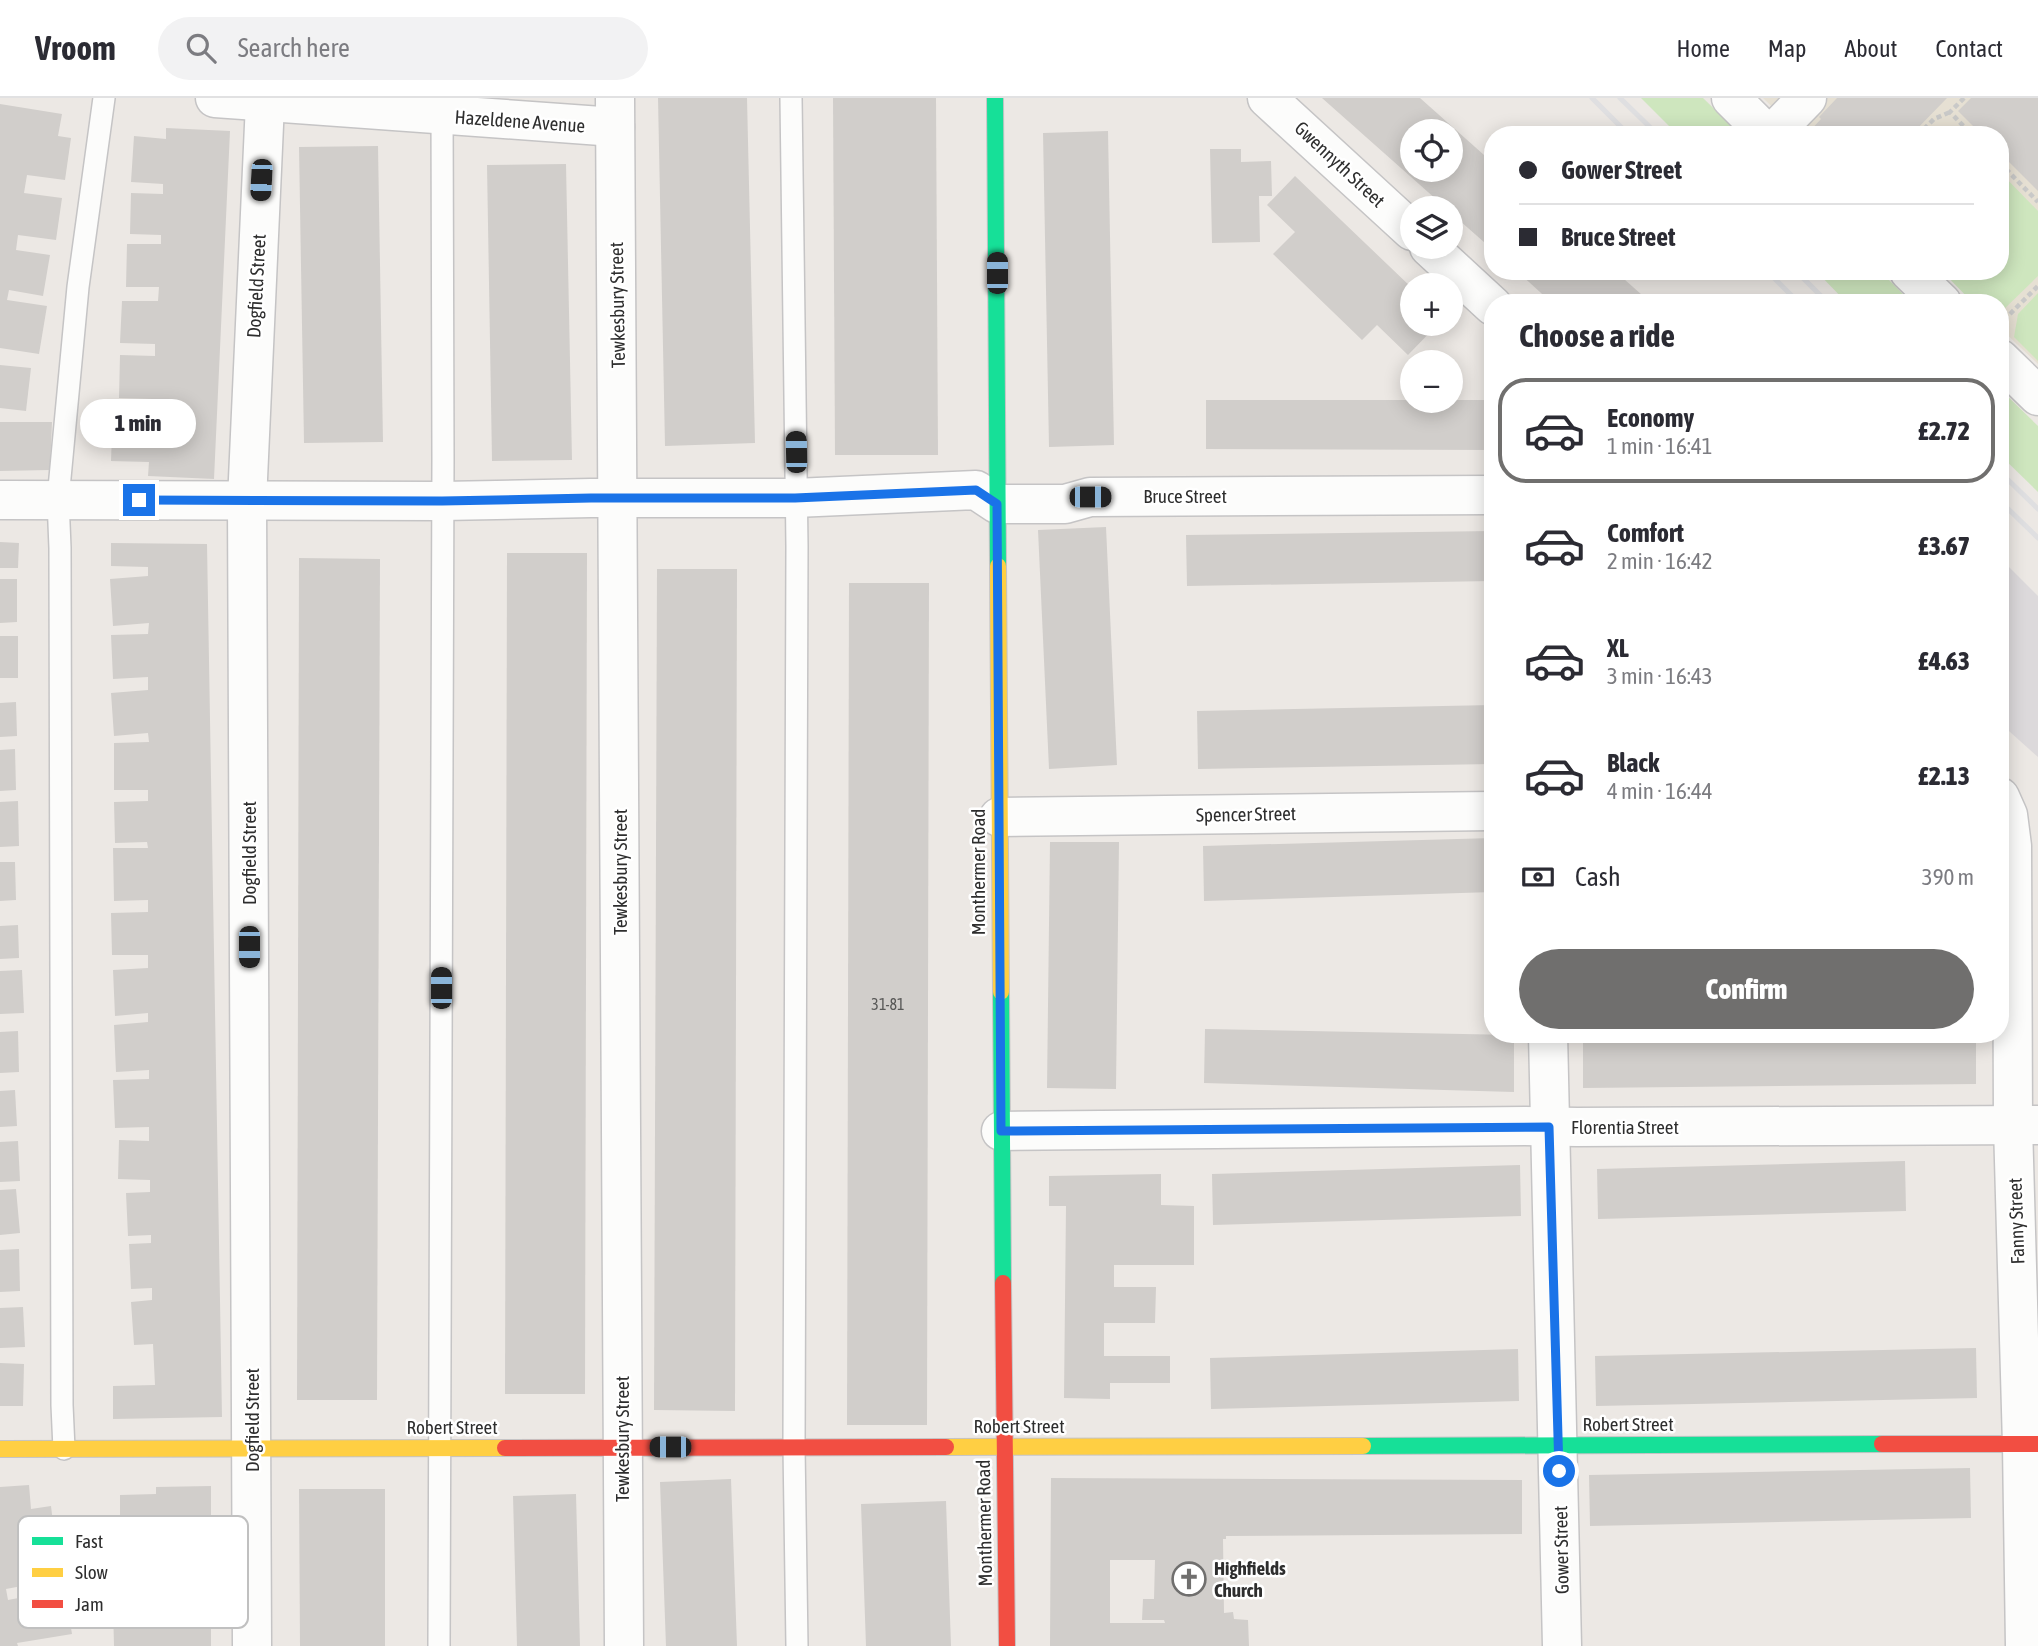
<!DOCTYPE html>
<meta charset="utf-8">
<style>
body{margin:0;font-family:"Asap Condensed",sans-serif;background:#f2f2f3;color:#2b2b33;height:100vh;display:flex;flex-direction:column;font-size:26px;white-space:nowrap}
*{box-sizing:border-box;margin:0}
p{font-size:23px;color:#7c7c81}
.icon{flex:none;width:38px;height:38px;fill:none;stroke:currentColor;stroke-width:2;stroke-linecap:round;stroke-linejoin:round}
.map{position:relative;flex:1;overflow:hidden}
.details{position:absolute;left:1484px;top:196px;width:525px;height:749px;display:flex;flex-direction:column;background:#fff;border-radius:28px;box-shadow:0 4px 18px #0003}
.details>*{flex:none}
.hud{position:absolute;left:1484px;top:28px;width:525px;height:154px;border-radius:28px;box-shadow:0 4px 18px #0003;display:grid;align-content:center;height:154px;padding:0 35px;background:#fff}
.controls{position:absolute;left:1400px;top:21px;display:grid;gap:14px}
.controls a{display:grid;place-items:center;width:63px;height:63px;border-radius:50%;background:#fff;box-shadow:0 4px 18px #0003;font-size:35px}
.end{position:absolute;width:32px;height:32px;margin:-16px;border:9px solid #1a73e8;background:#fff;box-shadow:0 0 0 4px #fff}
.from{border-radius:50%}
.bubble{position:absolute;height:49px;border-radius:24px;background:#fff;box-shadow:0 4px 18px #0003;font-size:23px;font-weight:800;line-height:49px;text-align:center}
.car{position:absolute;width:21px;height:42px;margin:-21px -10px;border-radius:9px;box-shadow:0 0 5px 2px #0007;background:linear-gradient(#222 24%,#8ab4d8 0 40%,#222 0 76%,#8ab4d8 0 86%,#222 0)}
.hud b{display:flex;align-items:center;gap:24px;height:66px;font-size:26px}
.hud b+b{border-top:2px solid #e1e1e2}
.hud i{width:18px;height:18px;background:#2b2b33}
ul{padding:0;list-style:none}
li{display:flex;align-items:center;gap:21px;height:105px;margin:0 14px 10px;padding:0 21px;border:4px solid transparent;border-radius:28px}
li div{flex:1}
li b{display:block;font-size:26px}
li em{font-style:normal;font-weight:800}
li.current{border-color:#706f6e}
li>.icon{width:63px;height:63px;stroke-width:1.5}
h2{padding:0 35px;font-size:32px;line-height:84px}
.pay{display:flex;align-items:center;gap:18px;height:77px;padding:0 35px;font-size:26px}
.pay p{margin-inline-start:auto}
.button{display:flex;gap:14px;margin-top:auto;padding:14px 35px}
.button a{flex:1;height:80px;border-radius:42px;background:#706f6e;color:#fff;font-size:28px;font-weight:800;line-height:80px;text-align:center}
header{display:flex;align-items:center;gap:42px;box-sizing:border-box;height:98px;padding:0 35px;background:#fff;border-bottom:2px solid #e1e1e2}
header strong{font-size:33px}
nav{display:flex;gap:38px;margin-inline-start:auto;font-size:24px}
.search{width:490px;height:63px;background:#f2f2f3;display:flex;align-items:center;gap:18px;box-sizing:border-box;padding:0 24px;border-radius:38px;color:#7c7c81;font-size:26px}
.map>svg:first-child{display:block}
</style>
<header>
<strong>Vroom</strong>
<div class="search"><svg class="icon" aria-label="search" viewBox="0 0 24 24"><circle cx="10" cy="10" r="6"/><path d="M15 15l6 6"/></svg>Search here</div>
<nav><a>Home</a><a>Map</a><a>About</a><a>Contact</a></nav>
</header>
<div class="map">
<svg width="2038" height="1548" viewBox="0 0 2038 1548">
<rect width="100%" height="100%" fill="#ece8e4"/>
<polygon fill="#dcd9db" points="2003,463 2038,498 2038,659 2000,625 2000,465"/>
<polygon fill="#e6e0d3" points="1763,0 2038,0 2038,266 2000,230 2000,205 1974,205 1942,173 2000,173 2000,37 1801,37"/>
<g fill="#cee6be">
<polygon points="1641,0 1703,0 1741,37 1678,37"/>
<polygon points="2000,74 2038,113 2038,178 2000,215 2000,205 1973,205 1942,173 2000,173"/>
<polygon points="1816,173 1880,173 1912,205 1847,205"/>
<polygon points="2038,195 2038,263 2014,239 2018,216"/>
<polygon points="2000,291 2038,328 2038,394 2000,357"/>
</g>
<g fill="#d1cecb" fill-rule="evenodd">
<polygon points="658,0 747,0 755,345 665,348"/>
<polygon points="833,0 936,0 938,357 835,357"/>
<path d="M1322,0h98l73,65v87l-42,-37v-5h-5zM1412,33h39v39h-39z"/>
<polygon points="1837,0 1947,0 1911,37 1810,37 1809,34 1821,21 1819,19"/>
<polygon points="1971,0 2038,0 2038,93 2000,55 2000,37 1982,37 1958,13"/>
<polygon points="0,6 62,16 58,38 71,40 65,82 27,77 24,95 62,100 56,142 18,137 16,152 50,157 43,198 9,192 7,202 47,208 39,256 0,250"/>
<polygon points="166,30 230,33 214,381 148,378 149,364 111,363 113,307 151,308 152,301 119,300 120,257 155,258 155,246 120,245 122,203 158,203 159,189 126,189 127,146 161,146 161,137 130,136 131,95 163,96 163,86 131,84 134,38 166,41"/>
<polygon points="1108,33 1114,347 1049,349 1043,35"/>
<polygon points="378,48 383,344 304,345 299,49"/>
<polygon points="1210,51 1241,51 1241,64 1271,63 1272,98 1259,98 1260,144 1212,145"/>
<polygon points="566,66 572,362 492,363 487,67"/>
<polygon points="1295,78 1412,190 1412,226 1438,226 1408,257 1377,227 1362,242 1273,156 1295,134 1267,107"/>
<polygon points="1517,173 1615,173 1651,205 1552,205"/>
<polygon points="0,267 31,270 26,313 0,310"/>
<polygon points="1206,302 1493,302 1493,352 1206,351"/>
<polygon points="0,324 52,324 50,372 0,373"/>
<polygon points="1106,429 1117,667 1049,671 1038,432"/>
<polygon points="1493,433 1493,483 1187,488 1186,437"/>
<polygon points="0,444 19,445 18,470 0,470"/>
<polygon points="111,445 207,446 222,1319 113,1321 113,1288 155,1287 153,1246 134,1247 131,1204 152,1202 152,1190 131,1191 129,1146 151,1145 151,1137 128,1138 126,1095 150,1094 150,1082 118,1081 119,1042 149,1043 149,1029 115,1030 113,982 149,981 149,972 116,974 114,927 148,924 148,915 115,918 113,872 148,870 148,857 112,857 111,815 148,814 148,802 114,803 113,750 148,750 147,744 115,745 114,704 148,703 148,692 114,692 114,645 149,644 148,635 114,638 111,595 148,592 148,579 113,581 111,537 148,536 149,525 113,528 110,481 148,478 148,469 111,468"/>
<polygon points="507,455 587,455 585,1296 505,1296"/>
<polygon points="299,460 380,461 377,1302 297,1302"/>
<polygon points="657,471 737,471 735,1313 654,1312"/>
<polygon points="0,481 17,481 17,524 0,525"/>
<polygon points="849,485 929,485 927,1327 847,1327"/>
<rect x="0" y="538" width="18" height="42"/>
<polygon points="16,604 17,638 0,639 0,605"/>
<polygon points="1493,607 1493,666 1198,671 1197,613"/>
<polygon points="15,651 16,692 0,693 0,652"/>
<polygon points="18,703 19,748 0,749 0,704"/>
<polygon points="1493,740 1493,794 1204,803 1203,748"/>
<polygon points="1050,744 1119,744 1116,991 1047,990"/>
<polygon points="0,764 15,764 16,802 0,803"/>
<polygon points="18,827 19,860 0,861 0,828"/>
<polygon points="22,872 24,915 0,916 0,873"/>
<polygon points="1205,931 1514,937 1514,994 1204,985"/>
<polygon points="18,933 19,974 0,975 0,934"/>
<polygon points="1583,936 1976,936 1976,986 1583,990"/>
<polygon points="15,992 17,1028 0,1029 0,993"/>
<polygon points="18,1043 20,1083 0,1084 0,1044"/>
<polygon points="1905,1063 1906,1113 1598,1121 1597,1071"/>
<polygon points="1520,1067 1521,1118 1213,1127 1212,1076"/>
<polygon points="1161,1076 1161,1107 1194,1108 1194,1167 1114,1167 1114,1189 1156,1189 1155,1225 1104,1225 1104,1258 1170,1258 1170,1285 1110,1285 1110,1301 1064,1300 1066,1108 1049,1108 1049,1078"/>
<polygon points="16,1091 20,1135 0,1137 0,1092"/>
<polygon points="19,1151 20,1193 0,1194 0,1152"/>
<polygon points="23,1209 25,1249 0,1250 0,1210"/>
<polygon points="1976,1250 1977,1300 1596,1308 1595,1258"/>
<polygon points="1518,1251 1519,1303 1211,1311 1210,1260"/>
<polygon points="0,1265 24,1266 23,1308 0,1308"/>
<polygon points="1970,1370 1971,1420 1590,1428 1589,1377"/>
<path d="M1051,1380l471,2v54l-296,2v3h-3l1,74 9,-1 1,7 14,1 1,26h-199zM1110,1462h45l-1,39h-11l-1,21h22l1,3h-55z"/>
<polygon points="731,1381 737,1548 666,1548 660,1384"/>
<polygon points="29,1387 31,1411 51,1408 57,1458 39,1461 43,1484 6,1491 8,1502 45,1495 49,1516 68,1512 72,1536 17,1545 18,1548 0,1548 0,1389"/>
<polygon points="211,1388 211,1548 114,1548 113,1509 153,1508 154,1495 117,1495 117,1456 155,1455 155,1438 120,1439 120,1397 156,1396 156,1389"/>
<polygon points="299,1391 385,1391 385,1548 300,1548"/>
<polygon points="576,1396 580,1548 517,1548 513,1398"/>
<polygon points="946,1403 951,1548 866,1548 861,1406"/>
</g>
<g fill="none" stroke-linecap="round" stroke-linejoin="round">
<defs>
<g id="lane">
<polyline points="791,0 797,448 794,1349 797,1548"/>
<polyline points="64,1351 62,1307 60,450 58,401 78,189 104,0"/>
<polyline points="439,1548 443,361 442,7"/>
</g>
<g id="street">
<polyline points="215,0 615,29"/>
<polyline points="615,0 624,1548"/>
<polyline points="1267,0 1412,133"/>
<polyline points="1731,0 1768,37"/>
<polyline points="1771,37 1807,0"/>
<polyline points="1429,149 1493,208"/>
<polyline points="1909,173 1942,205"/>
<polyline points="2000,261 2038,298"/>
<polyline points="0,402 442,403 591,400 795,400 976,392 997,406 1065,406 1090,399 1493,397"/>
<polyline points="2000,699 2008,717 2012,748 2013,1027 2022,1347 2025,1548"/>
<polyline points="999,719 1493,713"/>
<polyline points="1548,936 1562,1548"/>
<polyline points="1001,1033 1525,1028 1577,1029 2038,1027"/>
<polyline points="252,1548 247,403 265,5"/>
</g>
<g id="fast">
<polyline points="995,0 998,468"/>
<polyline points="1001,894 1003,1185"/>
<polyline points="1363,1348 1882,1346"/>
</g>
<g id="slow">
<polyline points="998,468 1001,894"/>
<polyline points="946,1349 1363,1348"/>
<polyline points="0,1351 505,1350"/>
</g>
<g id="jam">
<polyline points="1003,1185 1007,1548"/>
<polyline points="1882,1346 2038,1346"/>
<polyline points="505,1350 946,1349"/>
</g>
</defs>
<use href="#lane" stroke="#c5c4c5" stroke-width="24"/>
<use href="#street" stroke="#c5c4c5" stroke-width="41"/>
<use href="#fast" stroke="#c5c4c5" stroke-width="18"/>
<use href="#slow" stroke="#c5c4c5" stroke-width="18"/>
<use href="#jam" stroke="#c5c4c5" stroke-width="18"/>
<g stroke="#c9c9c8" stroke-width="4.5" stroke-dasharray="5 3.5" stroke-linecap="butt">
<polyline points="1964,0 1950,14 1972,37"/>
<polyline points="1918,37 1934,21 1950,14"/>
<polyline points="2000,65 2038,104"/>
<polyline points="2004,222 2038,188"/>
</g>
<use href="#lane" stroke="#fcfcfb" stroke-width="21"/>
<use href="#street" stroke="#fcfcfb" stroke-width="38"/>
<use href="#fast" stroke="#16e098" stroke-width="16"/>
<use href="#slow" stroke="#ffcf43" stroke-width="16"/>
<use href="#jam" stroke="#f24e42" stroke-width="16"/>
<g stroke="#dfdfe1" stroke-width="5">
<polyline points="1592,0 1629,37"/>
<polyline points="1620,0 1658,37"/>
<polyline points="1767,173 1799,205"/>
<polyline points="1796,173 1828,205"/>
<polyline points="2000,374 2038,411"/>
<polyline points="2000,403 2038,440"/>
</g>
</g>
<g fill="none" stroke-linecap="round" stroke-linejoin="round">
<polyline stroke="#1a73e8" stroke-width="9" points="139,402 442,403 591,400 795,400 976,392 997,406 1001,1033 1549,1029 1559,1373"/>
</g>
<defs>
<symbol id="church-ring" viewBox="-11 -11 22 22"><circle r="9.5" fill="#fff" stroke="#706f6e" stroke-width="1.5"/><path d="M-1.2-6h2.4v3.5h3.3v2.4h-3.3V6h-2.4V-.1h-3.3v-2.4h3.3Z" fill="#706f6e"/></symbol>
</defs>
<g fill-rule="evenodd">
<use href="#church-ring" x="1170" y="1462" width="38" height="38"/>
</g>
<g text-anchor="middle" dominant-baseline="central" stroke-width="5" stroke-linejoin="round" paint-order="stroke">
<g font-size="16" fill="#585857">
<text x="888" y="906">31-81</text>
</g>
<g font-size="19" fill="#2e2e2e" stroke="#fff">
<text transform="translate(520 23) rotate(4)">Hazeldene Avenue</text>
<text transform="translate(1340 66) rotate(43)">Gwennyth Street</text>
<text transform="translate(256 188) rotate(-87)">Dogfield Street</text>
<text transform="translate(617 207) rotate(-91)">Tewkesbury Street</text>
<text x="1185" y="398">Bruce Street</text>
<text transform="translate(1246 716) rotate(-1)">Spencer Street</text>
<text transform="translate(249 755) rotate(-90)">Dogfield Street</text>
<text transform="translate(620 774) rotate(-90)">Tewkesbury Street</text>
<text transform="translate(978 774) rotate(-90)">Monthermer Road</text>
<text x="1625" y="1029">Florentia Street</text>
<text transform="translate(2016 1123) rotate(-92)">Fanny Street</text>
<text transform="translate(252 1322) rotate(-90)">Dogfield Street</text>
<text x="1628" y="1326">Robert Street</text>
<text x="1019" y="1328">Robert Street</text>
<text x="452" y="1329">Robert Street</text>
<text transform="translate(622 1341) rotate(-90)">Tewkesbury Street</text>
<text transform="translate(984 1425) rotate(-91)">Monthermer Road</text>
<text transform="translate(1561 1452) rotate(-91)">Gower Street</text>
</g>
<g font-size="19" font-weight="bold" fill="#2e2e2e" stroke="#fff" text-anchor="start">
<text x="1214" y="1470">Highfields<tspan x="1214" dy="22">Church</tspan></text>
</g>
</g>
<rect x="18" y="1418" width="230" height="112" rx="10" fill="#fff" stroke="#c0c0c0" stroke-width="2"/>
<rect x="32" y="1439" width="31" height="8" fill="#16e098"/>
<rect x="32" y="1470" width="31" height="9" fill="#ffcf43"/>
<rect x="32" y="1502" width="31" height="8" fill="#f24e42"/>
<g font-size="19" fill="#2e2e2e">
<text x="75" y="1450">Fast</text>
<text x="75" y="1481">Slow</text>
<text x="75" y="1513">Jam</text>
</g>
</svg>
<div class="controls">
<a><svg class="icon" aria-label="locate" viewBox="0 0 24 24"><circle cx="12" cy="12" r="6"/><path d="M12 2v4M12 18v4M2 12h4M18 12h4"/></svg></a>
<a><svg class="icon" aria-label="layers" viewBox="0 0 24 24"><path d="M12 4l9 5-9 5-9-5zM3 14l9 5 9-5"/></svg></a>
<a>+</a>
<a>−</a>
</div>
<i class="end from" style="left:1559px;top:1373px"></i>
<i class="end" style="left:139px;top:402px"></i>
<div class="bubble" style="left:80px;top:301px;width:116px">1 min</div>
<i class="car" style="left:261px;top:82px;rotate:183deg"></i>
<i class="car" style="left:997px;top:175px;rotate:0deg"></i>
<i class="car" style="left:796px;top:354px;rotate:359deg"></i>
<i class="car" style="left:1090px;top:399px;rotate:90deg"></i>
<i class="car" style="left:249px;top:849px;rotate:180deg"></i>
<i class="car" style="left:441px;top:890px;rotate:0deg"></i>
<i class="car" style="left:670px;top:1349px;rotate:270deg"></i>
<div class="hud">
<b><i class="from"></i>Gower Street</b>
<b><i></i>Bruce Street</b>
</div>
<section class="details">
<h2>Choose a ride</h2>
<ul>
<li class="current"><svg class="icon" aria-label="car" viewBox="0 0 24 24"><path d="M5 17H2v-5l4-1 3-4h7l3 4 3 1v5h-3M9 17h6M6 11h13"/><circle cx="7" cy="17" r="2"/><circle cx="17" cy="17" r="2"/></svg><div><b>Economy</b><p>1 min · 16:41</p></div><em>£2.72</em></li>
<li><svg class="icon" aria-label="car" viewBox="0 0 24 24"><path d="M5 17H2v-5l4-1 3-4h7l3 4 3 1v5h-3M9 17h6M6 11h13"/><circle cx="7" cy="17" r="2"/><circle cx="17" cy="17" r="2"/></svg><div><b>Comfort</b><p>2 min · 16:42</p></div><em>£3.67</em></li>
<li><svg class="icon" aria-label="car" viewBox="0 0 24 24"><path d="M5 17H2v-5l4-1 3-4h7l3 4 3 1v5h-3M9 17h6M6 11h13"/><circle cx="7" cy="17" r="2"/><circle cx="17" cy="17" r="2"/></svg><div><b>XL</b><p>3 min · 16:43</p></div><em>£4.63</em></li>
<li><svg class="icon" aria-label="car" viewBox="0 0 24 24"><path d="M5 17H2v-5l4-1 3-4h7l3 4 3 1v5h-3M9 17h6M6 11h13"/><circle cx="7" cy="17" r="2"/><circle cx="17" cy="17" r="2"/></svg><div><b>Black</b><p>4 min · 16:44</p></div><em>£2.13</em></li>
</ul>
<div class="pay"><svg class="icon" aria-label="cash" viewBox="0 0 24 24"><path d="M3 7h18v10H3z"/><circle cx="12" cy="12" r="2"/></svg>Cash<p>390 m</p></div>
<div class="button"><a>Confirm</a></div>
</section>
</div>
